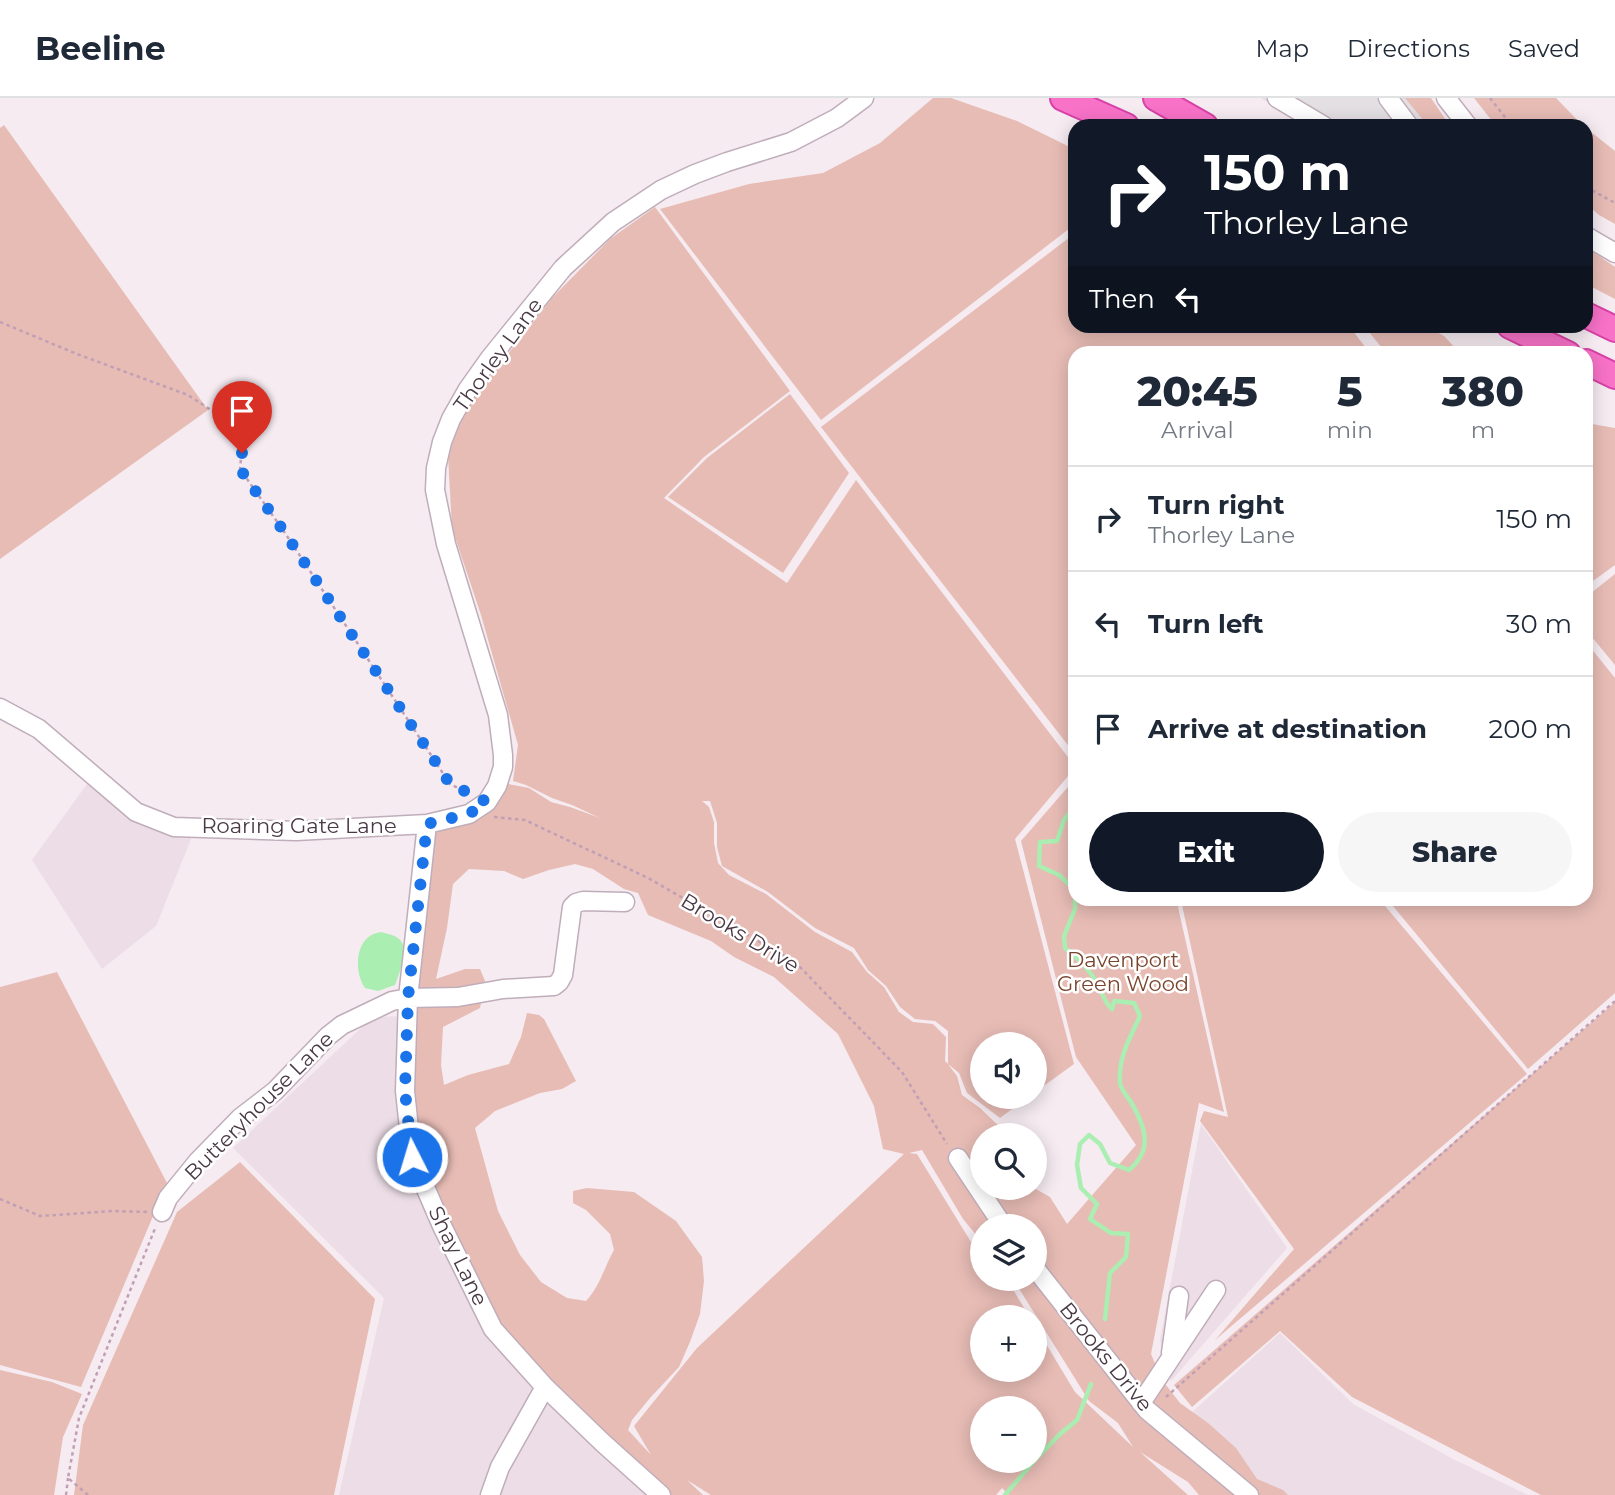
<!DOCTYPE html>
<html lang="en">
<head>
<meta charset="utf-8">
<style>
  :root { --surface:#fff; --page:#f6f6f7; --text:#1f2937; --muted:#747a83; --line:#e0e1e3; --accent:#111827 }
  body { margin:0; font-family:Montserrat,sans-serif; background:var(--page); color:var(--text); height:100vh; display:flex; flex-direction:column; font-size:26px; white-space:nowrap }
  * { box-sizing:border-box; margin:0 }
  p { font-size:23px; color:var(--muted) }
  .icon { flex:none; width:38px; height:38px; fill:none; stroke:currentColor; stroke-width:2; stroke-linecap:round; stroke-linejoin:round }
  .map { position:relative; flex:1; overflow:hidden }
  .sheet { position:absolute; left:1068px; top:248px; width:525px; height:560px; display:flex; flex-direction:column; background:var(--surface); border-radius:21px; box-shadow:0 4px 18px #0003 }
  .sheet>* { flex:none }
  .top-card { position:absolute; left:1068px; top:21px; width:525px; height:214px; border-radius:21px; box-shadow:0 4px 18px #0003; background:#111827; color:#fff; overflow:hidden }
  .buttons { position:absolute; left:970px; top:934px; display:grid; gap:14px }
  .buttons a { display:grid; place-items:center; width:77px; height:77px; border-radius:50%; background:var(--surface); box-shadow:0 4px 18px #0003; font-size:35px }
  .pin { position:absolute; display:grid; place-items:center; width:60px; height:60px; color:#fff; margin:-72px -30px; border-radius:50% 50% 50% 0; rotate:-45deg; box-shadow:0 0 7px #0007 }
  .pin .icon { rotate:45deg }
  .me { position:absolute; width:77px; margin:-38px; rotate:355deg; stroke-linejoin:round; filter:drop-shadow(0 0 5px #0008) }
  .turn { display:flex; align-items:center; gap:24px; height:147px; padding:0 21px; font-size:32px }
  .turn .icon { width:91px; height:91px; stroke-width:2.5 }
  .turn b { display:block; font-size:49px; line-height:60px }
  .then { display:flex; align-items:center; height:66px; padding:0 21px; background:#0003; gap:14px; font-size:26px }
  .eta { display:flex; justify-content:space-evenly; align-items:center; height:119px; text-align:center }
  .eta b { font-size:42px; font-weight:800; line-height:49px }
  .cta { display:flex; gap:14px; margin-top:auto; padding:14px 21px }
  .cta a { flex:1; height:80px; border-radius:42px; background:var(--accent); color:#fff; font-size:28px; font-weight:800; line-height:80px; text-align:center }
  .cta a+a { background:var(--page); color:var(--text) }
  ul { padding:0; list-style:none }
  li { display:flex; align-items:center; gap:21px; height:105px; padding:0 21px; border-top:2px solid var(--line) }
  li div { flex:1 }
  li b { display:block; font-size:26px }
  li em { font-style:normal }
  header { display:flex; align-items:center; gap:42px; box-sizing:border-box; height:98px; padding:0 35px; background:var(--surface); border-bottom:2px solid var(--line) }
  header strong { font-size:33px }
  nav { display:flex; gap:38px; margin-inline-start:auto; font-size:24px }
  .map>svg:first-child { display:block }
  .residential { fill:#ecdde6 }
  .green { fill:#e7bcb5; fill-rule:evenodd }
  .parking { fill:#e3dfe2 }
  .water { fill:#aaeeb1 }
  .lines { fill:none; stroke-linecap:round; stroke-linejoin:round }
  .stream { stroke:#aaeeb1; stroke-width:4.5 }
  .minor-casing { stroke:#c0adba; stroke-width:21 }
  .highway-casing { stroke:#d841a7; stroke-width:28 }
  .path { stroke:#c19fb5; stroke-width:2.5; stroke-dasharray:3.5 3.5; stroke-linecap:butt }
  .minor { stroke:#fff; stroke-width:18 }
  .highway { stroke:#f872c8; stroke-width:24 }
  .route { stroke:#1a73e8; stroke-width:12; stroke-dasharray:0 21.6 }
  .labels { text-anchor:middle; stroke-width:5; stroke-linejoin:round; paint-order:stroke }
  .street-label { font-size:21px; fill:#493944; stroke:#fff }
  .park-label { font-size:21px; fill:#79452d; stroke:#fff }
</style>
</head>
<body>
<header>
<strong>Beeline</strong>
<nav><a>Map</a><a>Directions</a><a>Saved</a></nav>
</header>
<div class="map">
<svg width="1615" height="1397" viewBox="0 0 1615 1397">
  <rect width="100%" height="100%" fill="#f5ebf1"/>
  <path class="residential" d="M90 682 136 724 193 736 156 828 102 871 32 762Z
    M408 918 405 993 661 1397H339L384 1200 233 1050 373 919Z
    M1201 1026 1287 1150 1171 1283 1160 1242Z
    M1280 1235 1353 1306 1455 1362 1528 1397H1249L1171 1333Z"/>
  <path class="green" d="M933 0H951L1017 23 1074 51V127L821 322 660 111 749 86 823 75 880 45Z
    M1387 0H1431L1450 28H1410Z
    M1474 0H1556L1583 28H1496Z
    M4 27 208 312 0 461V30Z
    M1586 30 1615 53V126L1599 117 1586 106Z
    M655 109 790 293 704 359 664 400 787 485 856 382 1074 667V671L1015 741 1074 966 1034 995V947H982V999H1028L1000 1020 967 995 959 975 948 966 957 978 962 997 980 1010 1003 1032V1038H982V1090H1034L1050 1099 1067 1126 1136 1047 1076 959 1021 743 1074 682V802H1186L1178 809 1224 1014 1199 1005 1151 1256 1162 1282 1180 1305 1208 1325 1236 1350 1257 1381 1283 1392 1288 1397H1199L1188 1384 1140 1354 1188 1397H1009L1002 1390 996 1397H711L687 1382 703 1397H661L493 1231 412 1059 405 993 427 726 447 722 503 685 529 690 551 704 570 709 600 720 572 707 552 700 526 687 513 683 518 647 481 517 452 430 448 357 466 309 552 200 610 141ZM702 703H710L717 725V749L722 768 768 794 815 830 854 850 868 872 886 888 900 909 915 921 935 923 948 933V966L945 963 946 939 933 926 913 924 899 914 884 889 867 874 852 854 815 834 766 796 729 777 718 765 714 745V724L709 709ZM575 766 593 771 624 791 638 795 648 817 711 843 734 859 774 879 838 936 874 1008 883 1051 904 1056 697 1250 634 1328 651 1357 628 1332 632 1322 650 1300 679 1269 690 1244 700 1216 704 1183 702 1159 676 1123 634 1094 587 1090 573 1093V1105L586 1112 610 1136 614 1152C604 1170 600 1188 586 1203L567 1200 541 1184 520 1157 498 1113 475 1030 495 1013 540 995 562 991 576 983 544 921 539 917 527 915 521 939 509 966 468 977 444 987 441 967 443 929 480 910 485 883 480 871H465L436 881 447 830 453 786 469 771 504 773 523 781 549 772ZM922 1052 963 1121 982 1144V1129H1034V1181H1013L1089 1303 1118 1325 1133 1349 1075 1294 1034 1226V1272H982V1220H1030L1011 1188 1005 1181H982V1156L971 1144 917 1056 909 1055ZM982 1311H1034V1363H982Z
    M1074 136V228H1349L1370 255 1074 256V655L821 329Z
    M1586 149 1615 169V201L1586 186Z
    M1366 228H1426L1444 238 1460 255H1386L1365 229Z
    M790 296 849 375 783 475 668 399 707 360Z
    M1586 325 1615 330V467L1586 488Z
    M1615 476V567L1586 532V499Z
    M1586 544 1615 580V895L1528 971 1388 802H1586Z
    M1189 802H1380L1527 976 1215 1242 1294 1151 1200 1023 1204 1013 1228 1019 1182 807Z
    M57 874 167 1085 81 1289 0 1267V889Z
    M1615 904V1397H1541L1352 1299 1280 1233 1192 1309 1174 1287Z
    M240 1064 375 1201 334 1397H74L83 1327 177 1114Z
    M0 1272 52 1284 82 1296 63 1339 54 1397H0Z"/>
  <path class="parking" d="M1261 0H1405L1428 28H1304Z"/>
  <path class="water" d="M381 834C388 836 396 837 401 843 408 852 399 877 395 887L378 893 365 890C353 872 355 837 381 834Z"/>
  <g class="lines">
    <path class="stream" d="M1074 710 1064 722 1057 743 1040 744 1039 768 1059 777 1074 791
      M1075 802V811L1064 838 1065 850C1078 860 1089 871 1097 885 1103 895 1103 903 1112 911L1114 903 1134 905 1140 918C1130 940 1118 959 1120 985 1121 992 1127 998 1131 1004 1145 1028 1154 1051 1129 1072L1110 1065 1100 1046 1089 1037 1080 1046 1077 1067 1081 1090 1097 1106 1090 1121 1111 1135 1128 1136 1126 1159 1110 1175 1105 1221
      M1034 1363 1060 1336 1077 1322 1091 1286
      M1005 1397 1034 1363"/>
    <defs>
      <path id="minor" d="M1277 0 1324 28
        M1388 0 1409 28
        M1446 0 1468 28
        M1586 138 1615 155
        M0 610 39 631 136 714 174 729 296 733 427 726 469 716 487 704 497 688 503 669V657L498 617 446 446 435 392 436 370 442 344 451 321 468 291 490 260 563 170 613 124 661 92 695 76 727 64 791 44 837 20 864 0
        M427 726 408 900 405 993 412 1059 442 1128 493 1231 545 1289 603 1345 661 1397
        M958 1060 1004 1129
        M162 1114 168 1100 198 1063 240 1020 275 993 328 938 342 927 392 903 408 900 458 899 503 891 554 888 559 884 563 877 572 809 576 805 583 803 625 804
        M1034 1169 1147 1312 1249 1397
        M1171 1255 1179 1198
        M1141 1305 1216 1192
        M490 1397 500 1369 545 1289"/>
      <path id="highway" d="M1063 0 1126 28
        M1156 0 1205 28
        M1586 217 1615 231
        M1510 228 1568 256
        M1586 264 1615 278"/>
    </defs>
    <use href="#minor" class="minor-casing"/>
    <use href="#highway" class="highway-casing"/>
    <path class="path" d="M1490 0 1512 28
      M1586 89 1615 105
      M0 224 77 256 188 297 217 316 243 339 240 371 285 435 450 686 469 695
      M494 719 525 722 648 780 795 864 902 974 947 1046
      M0 1101 40 1118 112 1113 148 1114
      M1166 1299 1615 903
      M66 1397 68 1380
      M88 1397 68 1380 79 1320 156 1128"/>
    <use href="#minor" class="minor"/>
    <use href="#highway" class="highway"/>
  </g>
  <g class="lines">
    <path class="route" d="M242 355 240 371 285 435 450 686 487 704 469 716 427 726 408 900 405 993 412 1059"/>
  </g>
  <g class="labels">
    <g class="street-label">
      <text transform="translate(498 257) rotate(-54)" y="7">Thorley Lane</text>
      <text x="299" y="735">Roaring Gate Lane</text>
      <text transform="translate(740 835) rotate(31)" y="7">Brooks Drive</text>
      <text transform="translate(259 1008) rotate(-45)" y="7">Butteryhouse Lane</text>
      <text transform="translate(458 1158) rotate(64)" y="7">Shay Lane</text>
      <text transform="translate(1106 1259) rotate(51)" y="7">Brooks Drive</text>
    </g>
    <g class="park-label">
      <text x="1123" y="869">Davenport<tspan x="1123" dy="24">Green Wood</tspan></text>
    </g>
  </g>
</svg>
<div class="buttons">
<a><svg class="icon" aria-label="sound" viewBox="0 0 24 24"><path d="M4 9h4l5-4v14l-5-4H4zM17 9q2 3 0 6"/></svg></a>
<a><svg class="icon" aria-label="search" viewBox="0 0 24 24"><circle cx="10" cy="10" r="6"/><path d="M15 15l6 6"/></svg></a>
<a><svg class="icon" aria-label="layers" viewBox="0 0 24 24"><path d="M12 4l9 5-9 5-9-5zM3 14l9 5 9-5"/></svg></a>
<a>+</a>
<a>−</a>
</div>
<div class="pin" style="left:242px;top:355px;background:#d93025"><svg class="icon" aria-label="arrive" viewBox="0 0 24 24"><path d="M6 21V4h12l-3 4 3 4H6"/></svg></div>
<svg class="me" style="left:412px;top:1059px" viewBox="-20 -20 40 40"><circle r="17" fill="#1a73e8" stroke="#fff" stroke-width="3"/><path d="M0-11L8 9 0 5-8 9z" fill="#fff"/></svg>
<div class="top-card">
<div class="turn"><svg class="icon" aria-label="right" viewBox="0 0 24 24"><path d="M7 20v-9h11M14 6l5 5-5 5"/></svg><div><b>150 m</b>Thorley Lane</div></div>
<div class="then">Then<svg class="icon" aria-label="left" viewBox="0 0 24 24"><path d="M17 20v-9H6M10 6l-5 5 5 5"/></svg></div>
</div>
<section class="sheet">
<div class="eta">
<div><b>20:45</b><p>Arrival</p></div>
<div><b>5</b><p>min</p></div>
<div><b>380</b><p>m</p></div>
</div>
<ul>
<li><svg class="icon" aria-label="right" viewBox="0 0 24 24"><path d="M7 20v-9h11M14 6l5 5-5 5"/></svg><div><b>Turn right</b><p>Thorley Lane</p></div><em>150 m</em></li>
<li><svg class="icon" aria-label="left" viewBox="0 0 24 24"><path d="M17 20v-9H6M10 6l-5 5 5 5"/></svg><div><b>Turn left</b></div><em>30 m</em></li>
<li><svg class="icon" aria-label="arrive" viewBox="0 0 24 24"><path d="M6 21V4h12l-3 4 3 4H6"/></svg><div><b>Arrive at destination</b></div><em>200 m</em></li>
</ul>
<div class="cta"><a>Exit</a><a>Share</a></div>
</section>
</div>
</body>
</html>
